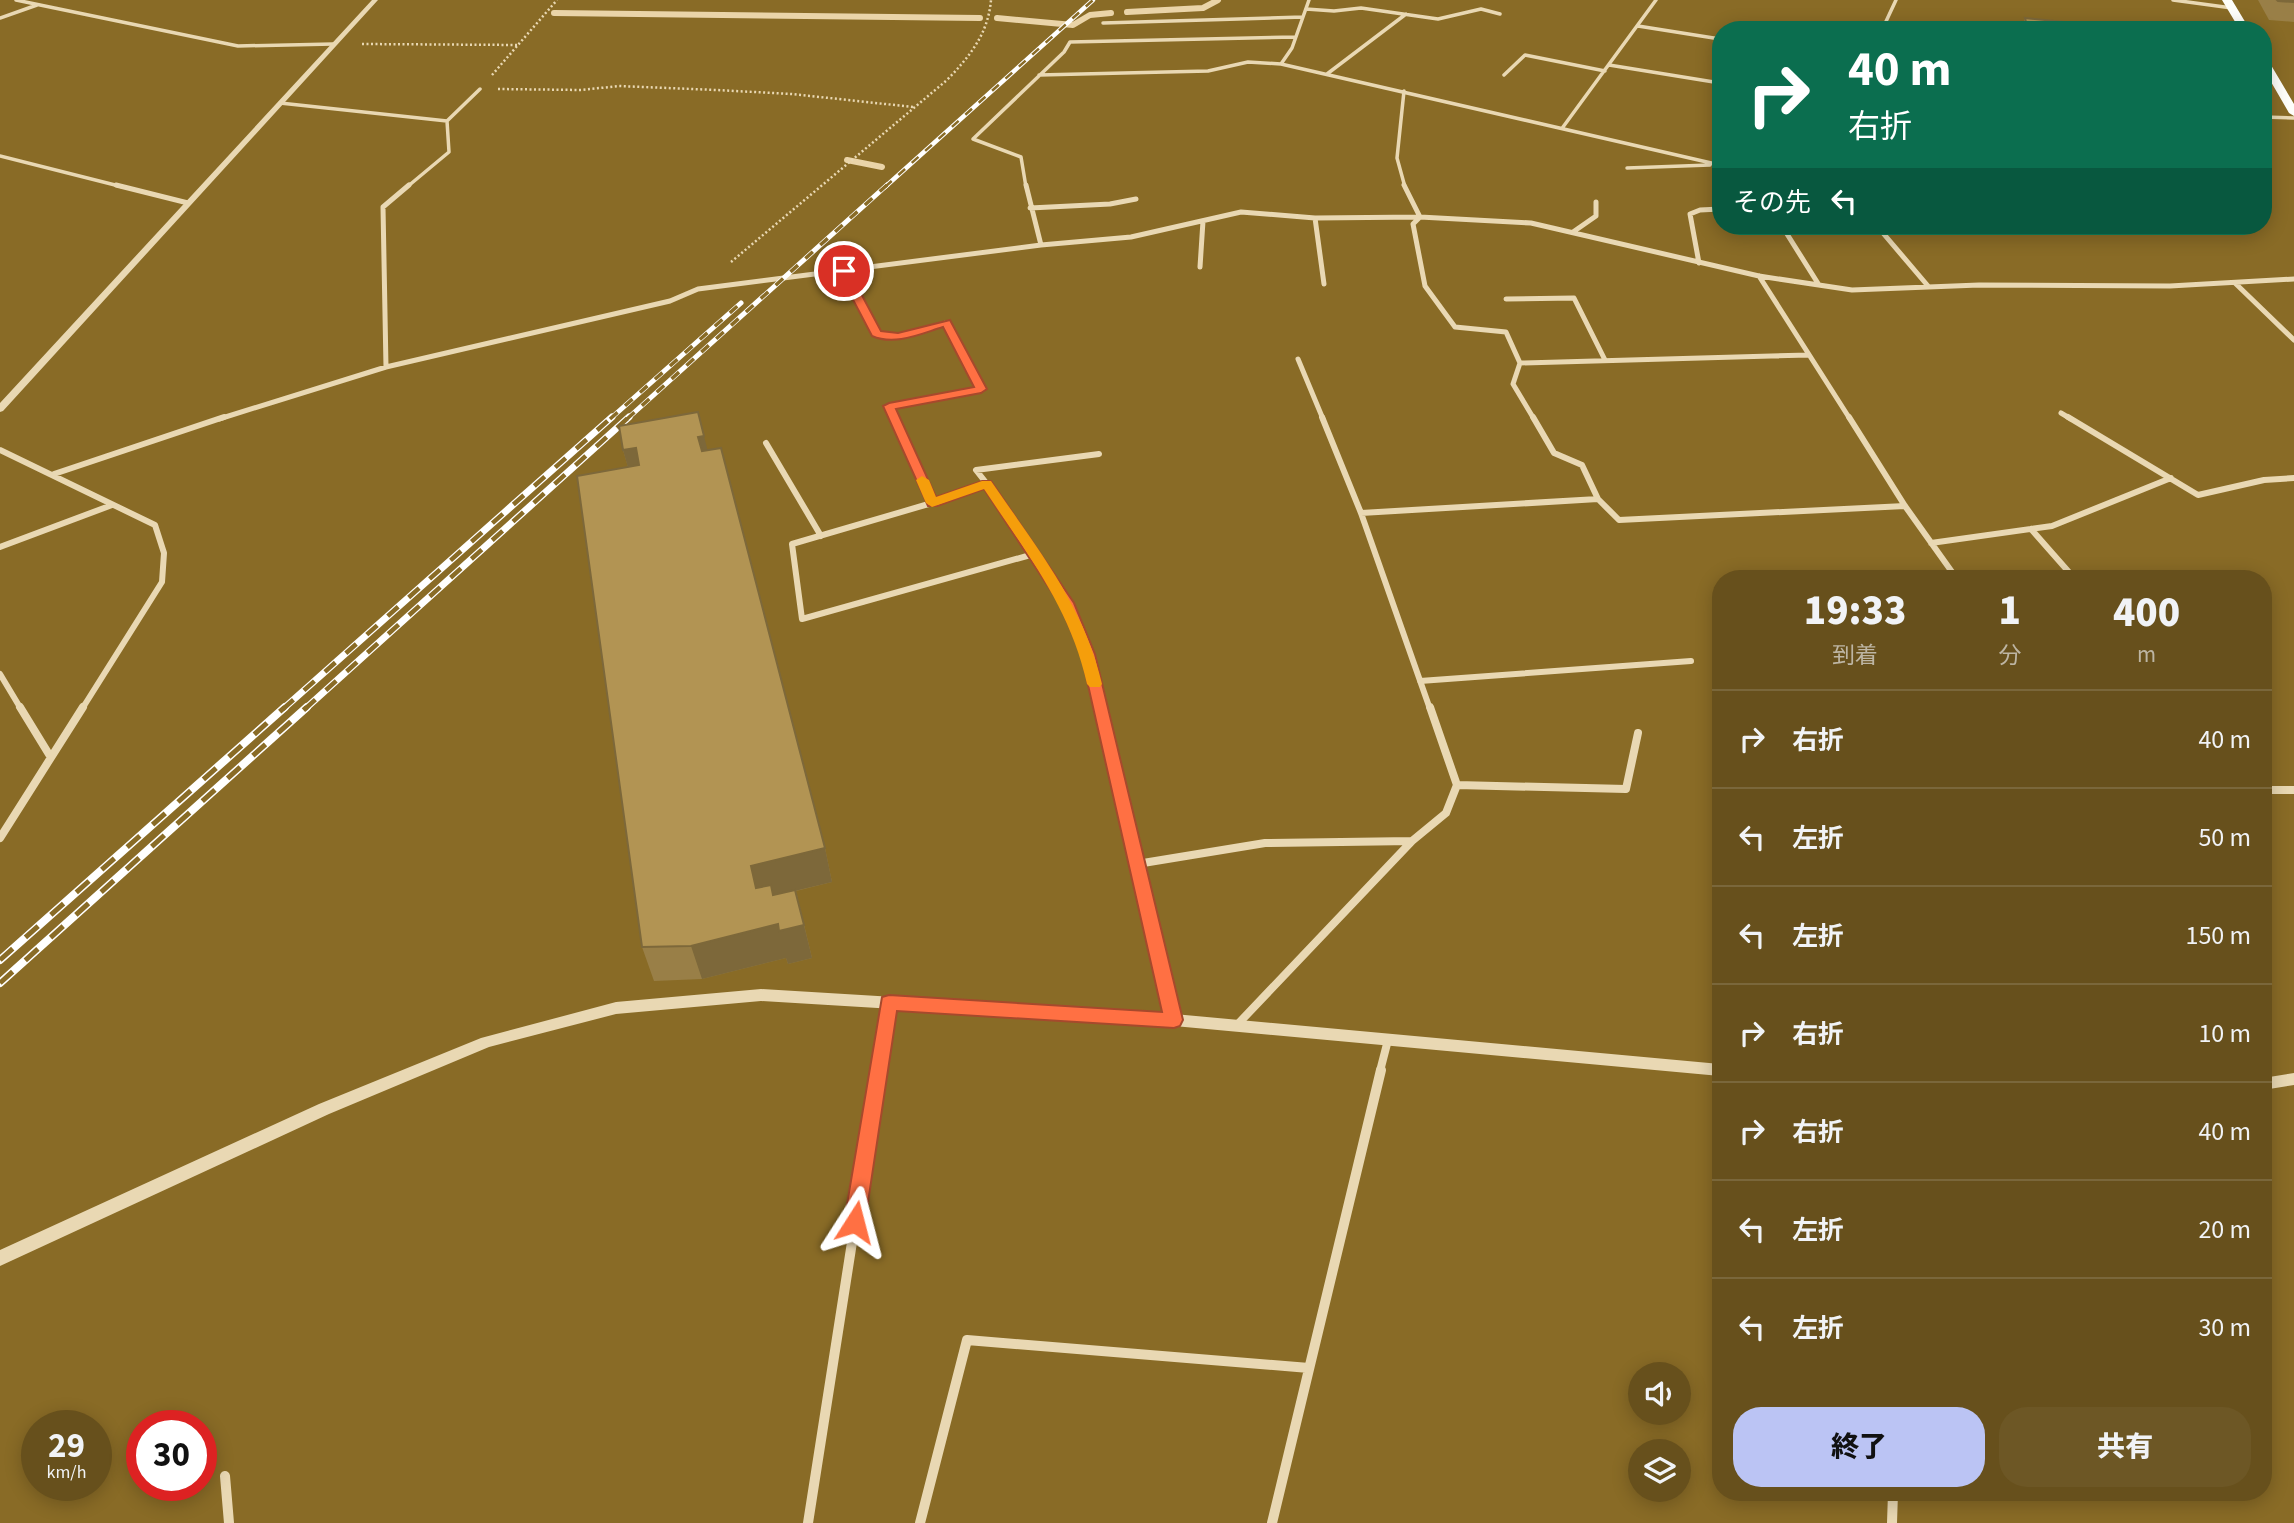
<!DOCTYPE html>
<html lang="ja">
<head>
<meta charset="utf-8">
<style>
  :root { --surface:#67501c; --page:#6d5725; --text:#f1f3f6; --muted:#bdb5a3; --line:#7a673b; --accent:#bbc4f4 }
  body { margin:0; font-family:"Source Sans 3","Noto Sans JP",sans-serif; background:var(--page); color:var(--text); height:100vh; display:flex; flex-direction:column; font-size:26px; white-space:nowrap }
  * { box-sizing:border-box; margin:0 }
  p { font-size:23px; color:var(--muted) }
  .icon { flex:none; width:38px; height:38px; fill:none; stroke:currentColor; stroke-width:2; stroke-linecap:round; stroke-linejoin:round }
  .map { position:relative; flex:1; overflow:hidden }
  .sheet { position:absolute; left:1712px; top:570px; width:560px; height:931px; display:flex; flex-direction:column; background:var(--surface); border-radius:28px; box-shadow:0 4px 18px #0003 }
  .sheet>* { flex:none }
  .banner { position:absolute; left:1712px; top:21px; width:560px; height:214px; border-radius:28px; box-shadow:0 4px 18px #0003; background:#0b6e4f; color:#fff; overflow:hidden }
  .tools { position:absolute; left:1628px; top:1362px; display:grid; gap:14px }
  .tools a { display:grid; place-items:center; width:63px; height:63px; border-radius:50%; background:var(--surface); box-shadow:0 4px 18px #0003; font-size:35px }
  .speed { position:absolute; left:21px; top:1410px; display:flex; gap:14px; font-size:35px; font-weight:700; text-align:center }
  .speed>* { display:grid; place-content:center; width:91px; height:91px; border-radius:50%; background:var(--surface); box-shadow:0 4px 18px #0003; line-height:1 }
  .speed small { font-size:18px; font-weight:400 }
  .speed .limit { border:10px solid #d22; background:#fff; color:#111 }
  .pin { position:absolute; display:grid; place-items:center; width:60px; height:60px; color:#fff; margin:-30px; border:4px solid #fff; border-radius:50%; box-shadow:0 2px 7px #0007 }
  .me { position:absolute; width:77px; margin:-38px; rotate:9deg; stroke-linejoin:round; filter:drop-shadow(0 0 5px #0008) }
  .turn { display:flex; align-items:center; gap:24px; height:147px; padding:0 21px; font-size:32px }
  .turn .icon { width:91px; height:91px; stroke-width:2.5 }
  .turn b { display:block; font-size:49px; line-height:60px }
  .then { display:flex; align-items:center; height:66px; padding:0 21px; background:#0003; gap:14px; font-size:26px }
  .eta { display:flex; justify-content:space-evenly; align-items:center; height:119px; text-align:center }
  .eta b { font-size:42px; font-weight:800; line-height:49px }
  .cta { display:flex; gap:14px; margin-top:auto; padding:14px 21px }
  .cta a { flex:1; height:80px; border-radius:28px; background:var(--accent); color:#111; font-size:28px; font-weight:800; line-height:80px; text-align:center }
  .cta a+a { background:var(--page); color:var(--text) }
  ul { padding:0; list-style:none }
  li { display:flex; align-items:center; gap:21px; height:98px; padding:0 21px; border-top:2px solid var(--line) }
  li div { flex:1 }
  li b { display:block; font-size:26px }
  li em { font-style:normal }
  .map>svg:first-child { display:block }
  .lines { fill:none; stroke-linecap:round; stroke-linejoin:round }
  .stream { stroke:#ead4a8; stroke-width:6 }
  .path { stroke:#e9d8b3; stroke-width:2.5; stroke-dasharray:2 2.5; stroke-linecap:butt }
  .minor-far4 { stroke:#e9d8b3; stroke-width:3.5 }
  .minor-far3 { stroke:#e9d8b3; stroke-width:5 }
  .minor-far2 { stroke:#e9d8b3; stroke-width:6 }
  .minor-far1 { stroke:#e9d8b3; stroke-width:8 }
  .minor { stroke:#e9d8b3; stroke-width:10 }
  .tertiary { fill:#e9d8b3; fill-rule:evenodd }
  .trunk { fill:#fefefa; fill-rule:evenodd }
  .rail-far3-casing { stroke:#fff; stroke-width:4.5 }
  .rail-far2-casing { stroke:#fff; stroke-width:5 }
  .rail-far1-casing { stroke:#fff; stroke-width:7 }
  .rail-casing { stroke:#fff; stroke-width:8 }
  .rail-far3 { stroke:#896b26; stroke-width:2.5; stroke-dasharray:9; stroke-linecap:butt }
  .rail-far2 { stroke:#896b26; stroke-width:3.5; stroke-dasharray:10; stroke-linecap:butt }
  .rail-far1 { stroke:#896b26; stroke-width:4.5; stroke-dasharray:14; stroke-linecap:butt }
  .rail { stroke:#896b26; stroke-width:5; stroke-dasharray:17; stroke-linecap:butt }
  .wall { fill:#997f47 }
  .shaded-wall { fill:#7d683a }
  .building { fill:#b29453; stroke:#7d683a; stroke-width:2 }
  .route { fill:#ff7043; stroke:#a6492c; stroke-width:2 }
  .slow { fill:#f59e0b }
</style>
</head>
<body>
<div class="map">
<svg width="2294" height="1523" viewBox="0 0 2294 1523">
  <rect width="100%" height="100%" fill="#896b26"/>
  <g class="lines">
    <path class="stream" d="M1127 12 1203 8 1218 0
      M554 13 980 18
      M997 18 1073 25 1090 15 1111 13
      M847 160 882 167"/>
    <path class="path" d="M362 44 519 45
      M492 75 557 0
      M498 89 581 90 619 86 716 90 792 94 913 107
      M731 262 947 80C970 56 988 34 991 0"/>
    <path class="minor-far4" d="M16 0 238 46 333 44
      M2173 0 2232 8
      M1306 9 1334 11 1361 8 1438 19 1481 9 1500 14
      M0 18 37 5
      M1103 23 1303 17
      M1638 26 1720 39
      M1882 30 1896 0
      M1281 64 1292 48 1309 0
      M1609 65 1720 83
      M1327 74 1406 14
      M1039 75 1208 71 1248 62 1281 64 1720 165
      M1504 75 1525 55 1605 71
      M1404 91 1397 158 1405 187
      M280 103 447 121
      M2263 117 2294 118
      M1563 127 1656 0
      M0 156 123 187
      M1627 168 1710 165
      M407 187 449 152 447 121 480 89
      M1026 187 1021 157 973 139 1064 52 1070 42 1295 37"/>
    <path class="minor-far3" d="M116 185 188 203
      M1026 185 1041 245
      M1404 185 1420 217
      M1030 208 1110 204 1136 199
      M1315 218 1324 284
      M1419 218 1413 224 1425 286 1455 327 1506 332 1520 363 1513 384 1534 419
      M1782 226 1819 285
      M1877 226 1928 286
      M1573 232 1596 216V202
      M1699 263 1690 214 1700 210 1720 209
      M1200 267 1203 221
      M844 271 876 333 902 336 946 323 981 389 889 406 895 419
      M1759 276 1850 419
      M2235 283 2294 340
      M1506 299 1574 298 1605 360
      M1298 359 1323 419
      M1520 363 1809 355
      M386 367 383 207 409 185
      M2061 413 2071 419
      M219 419 386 367 670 301 698 289 1041 245 1131 237 1241 212 1315 218 1420 217 1531 223 1759 276 1852 290 1979 285 2170 286 2294 279"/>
    <path class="minor-far2" d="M894 417 932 503 987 484 1067 603 1088 654 1101 709
      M1322 417 1361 513 1430 709
      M1533 417 1554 453 1582 465 1598 499
      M1849 417 1905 506 1957 579
      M2068 417 2198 495 2264 480 2294 478
      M766 443 821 536
      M0 450 155 525 164 553 162 582 82 709
      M54 474 224 417
      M987 484 976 470 1099 454
      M932 503 792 544 802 619 1034 554
      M1361 513 1598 499 1619 520 1905 506
      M2031 529 2075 579
      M1931 543 2052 526 2171 478
      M0 547 112 505
      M0 674 21 709
      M1420 681 1691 661"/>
    <path class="minor-far1" d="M20 707 50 756
      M1101 707 1174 1020
      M1457 785 1626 789 1638 733
      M2263 790H2294
      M0 838 83 707
      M1137 864 1265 843 1412 841 1446 813 1457 785 1430 707
      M1236 1026 1412 841
      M878 1071 889 1003
      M1380 1071 1388 1040"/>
    <path class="minor" d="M225 1476 229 1523
      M808 1523 879 1070
      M920 1523 967 1340 1309 1368
      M1272 1523 1381 1070
      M1892 1523 1893 1493"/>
    <path class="tertiary" d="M372 0H378L3 411 0 412V403Z
      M761 989 1174 1014 1720 1064V1076L1174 1026 761 1001 616 1014 489 1047 329 1114 0 1266V1250L319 1104 481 1038 616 1002Z
      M2294 1073V1085L2263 1090V1078Z"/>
    <path class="trunk" d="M2222 0H2232L2250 30H2240Z
      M2263 57 2268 60 2294 104V116L2289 113 2263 68Z"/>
    <defs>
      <path id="rail-far3" d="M885 187 1093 0"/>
      <path id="rail-far2" d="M610 419 741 303
        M627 419 887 185"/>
      <path id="rail-far1" d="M283 709 612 417
        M305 709 629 417"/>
      <path id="rail" d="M0 960 285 707
        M0 983 307 707"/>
    </defs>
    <use href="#rail-far3" class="rail-far3-casing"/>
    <use href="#rail-far2" class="rail-far2-casing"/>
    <use href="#rail-far1" class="rail-far1-casing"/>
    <use href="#rail" class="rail-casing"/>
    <use href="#rail-far3" class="rail-far3"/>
    <use href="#rail-far2" class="rail-far2"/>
    <use href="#rail-far1" class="rail-far1"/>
    <use href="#rail" class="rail"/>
  </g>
  <path class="wall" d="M2258 0H2294V22L2269 20Z
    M2025 18 2146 30H2021Z
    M623 450H708L825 848 832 882 796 891 812 958 788 964 786 958 702 979 654 981 642 947 628 467Z"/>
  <path class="shaded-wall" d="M704 436 712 468 705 469 698 437Z
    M636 448 644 480 632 482 623 450Z
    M825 848 832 882 774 896 756 888 751 866Z
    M778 924 804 925 812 958 788 964 786 958 702 979 691 946Z"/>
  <path class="building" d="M2277 0H2294V2L2278 1Z
    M2025 18 2146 30H2028Z
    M698 412 704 436 698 437 702 451 721 448 825 848 751 866 756 888 771 885 773 895 795 890 804 925 779 931 778 924 691 946 642 947 577 476 639 465 636 448 623 450 619 426Z"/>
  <path class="route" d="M840 269 849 271 881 331 898 333 950 320 987 389 981 393 896 409 936 497 982 481H991L1074 603 1095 654 1183 1020 1180 1026 1174 1028 897 1011 865 1222 862 1228 855 1231 847 1228 844 1222 882 997 889 995 1162 1012 1081 654 1059 603 984 489 937 506H928L883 406 889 403 974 387 943 327C920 334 895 346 872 336L838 271Z"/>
  <path class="slow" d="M922 476 929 480 936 497 982 481H991C1036 547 1084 605 1102 684L1100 687H1090L1087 684C1070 607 1027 554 984 489L932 507 926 503 916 480Z"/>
</svg>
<div class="tools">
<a><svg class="icon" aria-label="sound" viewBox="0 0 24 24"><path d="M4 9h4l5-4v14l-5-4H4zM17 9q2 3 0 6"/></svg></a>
<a><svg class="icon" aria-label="layers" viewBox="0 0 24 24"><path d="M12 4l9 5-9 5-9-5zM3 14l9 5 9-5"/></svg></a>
</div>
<div class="speed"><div>29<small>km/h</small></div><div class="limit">30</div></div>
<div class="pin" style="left:844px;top:271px;background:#d93025"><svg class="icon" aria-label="arrive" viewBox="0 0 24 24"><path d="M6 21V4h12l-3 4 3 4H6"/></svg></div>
<svg class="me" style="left:855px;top:1222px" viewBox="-20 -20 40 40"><path d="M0-17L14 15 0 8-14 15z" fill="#ff7043" stroke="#fff" stroke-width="4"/></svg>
<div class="banner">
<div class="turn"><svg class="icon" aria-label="right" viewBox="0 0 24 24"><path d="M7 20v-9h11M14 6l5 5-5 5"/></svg><div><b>40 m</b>右折</div></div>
<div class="then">その先<svg class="icon" aria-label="left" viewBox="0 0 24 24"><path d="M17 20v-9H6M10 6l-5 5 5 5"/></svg></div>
</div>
<section class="sheet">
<div class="eta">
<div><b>19:33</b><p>到着</p></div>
<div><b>1</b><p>分</p></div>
<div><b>400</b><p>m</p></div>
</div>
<ul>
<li><svg class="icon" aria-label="right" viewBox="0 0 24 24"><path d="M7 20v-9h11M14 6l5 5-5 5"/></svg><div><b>右折</b></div><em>40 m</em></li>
<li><svg class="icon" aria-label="left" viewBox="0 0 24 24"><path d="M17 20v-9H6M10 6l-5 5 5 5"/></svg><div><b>左折</b></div><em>50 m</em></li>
<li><svg class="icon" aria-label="left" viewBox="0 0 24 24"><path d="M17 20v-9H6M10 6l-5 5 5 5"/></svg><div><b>左折</b></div><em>150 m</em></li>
<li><svg class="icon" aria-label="right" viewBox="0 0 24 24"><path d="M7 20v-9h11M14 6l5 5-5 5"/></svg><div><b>右折</b></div><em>10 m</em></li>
<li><svg class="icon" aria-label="right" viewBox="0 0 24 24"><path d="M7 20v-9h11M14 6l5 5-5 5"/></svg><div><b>右折</b></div><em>40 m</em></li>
<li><svg class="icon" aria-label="left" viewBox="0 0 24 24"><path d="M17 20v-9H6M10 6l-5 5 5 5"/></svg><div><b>左折</b></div><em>20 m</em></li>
<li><svg class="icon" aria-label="left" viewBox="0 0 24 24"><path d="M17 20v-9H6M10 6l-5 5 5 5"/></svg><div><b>左折</b></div><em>30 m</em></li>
</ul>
<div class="cta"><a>終了</a><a>共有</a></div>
</section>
</div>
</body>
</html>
